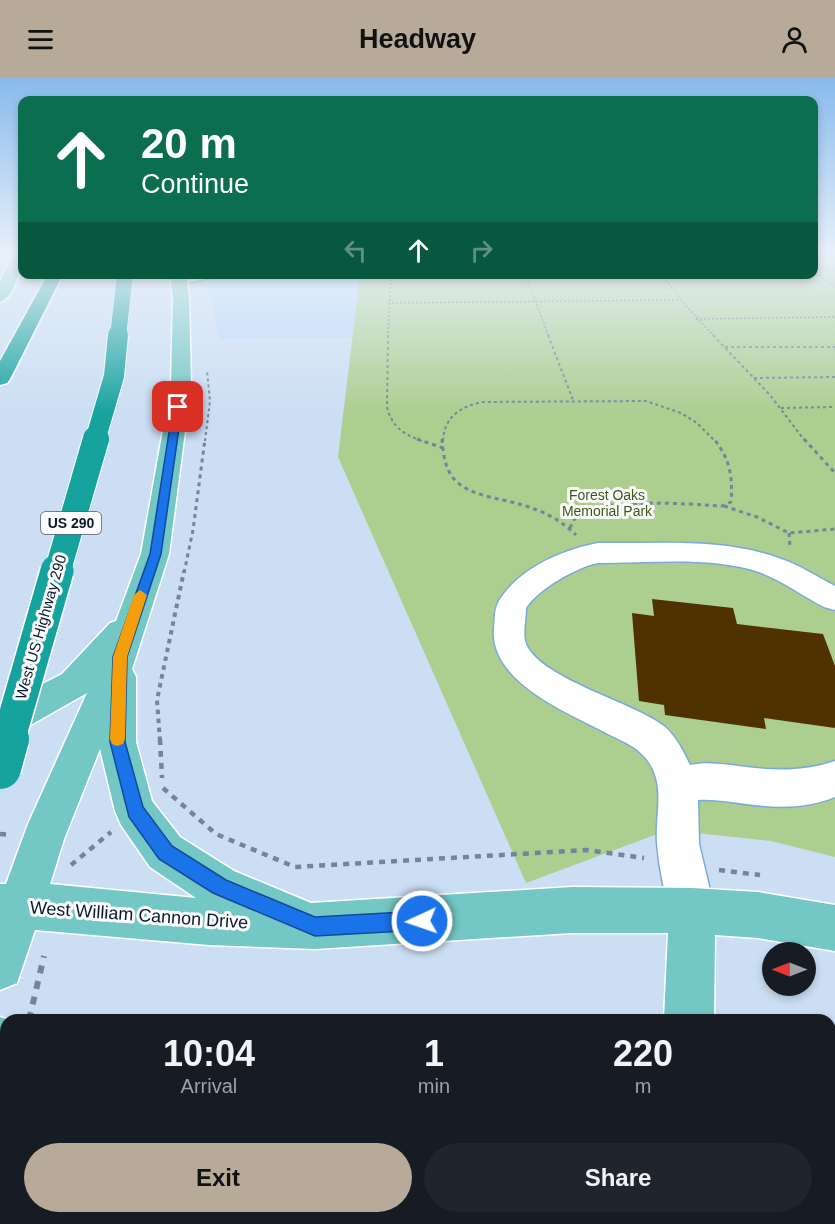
<!DOCTYPE html>
<html lang="en">
<head>
<meta charset="utf-8">
<style>
  :root { --surface:#171b24; --page:#20242c; --text:#f1f3f6; --muted:#9ea1a6; --accent:#b7aa99 }
  body { margin:0; font-family:Arial,sans-serif; background:var(--page); color:var(--text); height:100vh; display:flex; flex-direction:column; font-size:22px; white-space:nowrap }
  * { box-sizing:border-box; margin:0 }
  p { font-size:20px; color:var(--muted) }
  .icon { flex:none; width:33px; height:33px; fill:none; stroke:currentColor; stroke-width:2; stroke-linecap:round; stroke-linejoin:round }
  .map { position:relative; flex:1; overflow:hidden }
  .details { position:absolute; left:0px; top:936px; width:836px; height:210px; display:flex; flex-direction:column; background:var(--surface); border-radius:18px 18px 0 0; box-shadow:0 3px 9px #0003 }
  .details>* { flex:none }
  .guide { position:absolute; left:18px; top:18px; width:800px; height:183px; border-radius:12px; box-shadow:0 3px 9px #0003; background:#0b6e4f; color:#fff; overflow:hidden }
  .needle { width:39px; rotate:270deg }
  .tools { position:absolute; left:762px; top:864px; display:grid; gap:12px }
  .tools a { display:grid; place-items:center; width:54px; height:54px; border-radius:50%; background:var(--surface); box-shadow:0 3px 9px #0003; font-size:30px }
  .pin { position:absolute; display:grid; place-items:center; width:51px; height:51px; color:#fff; margin:-26px; border-radius:12px; box-shadow:0 3px 9px #0006 }
  .me { position:absolute; width:66px; margin:-33px; rotate:267deg; stroke-linejoin:round; filter:drop-shadow(0 0 4px #0008) }
  .turn { display:flex; align-items:center; gap:21px; height:126px; padding:0 24px; font-size:27px }
  .turn .icon { width:78px; height:78px; stroke-width:2.5 }
  .turn b { display:block; font-size:42px; line-height:51px }
  .lanes { display:flex; align-items:center; height:57px; padding:0 24px; background:#0003; justify-content:center; gap:30px; direction:ltr }
  .lanes .off { opacity:.35 }
  .eta { display:flex; justify-content:space-evenly; align-items:center; height:102px; text-align:center }
  .eta b { font-size:36px; font-weight:600; line-height:42px }
  .primary-button { display:flex; gap:12px; margin-top:auto; padding:12px 24px }
  .primary-button a { flex:1; height:69px; border-radius:36px; background:var(--accent); color:#111; font-size:24px; font-weight:600; line-height:69px; text-align:center }
  .primary-button a+a { background:var(--page); color:var(--text) }
  header { display:flex; justify-content:space-between; align-items:center; height:78px; padding:0 24px; background:var(--accent); color:#111; font-size:27px; font-weight:600 }
  .map>svg:first-child { display:block }
  .built { fill:#b8d7fb }
  .green { fill:#acce8f }
  .building { fill:#503101 }
  .lines { fill:none; stroke-linecap:round; stroke-linejoin:round }
  .minor-casing { stroke:#7aa9dd; stroke-width:3 }
  .major-casing { stroke:#fff; stroke-width:3 }
  .highway-casing { stroke:#fff; stroke-width:3 }
  .path-far5 { stroke:#728599; stroke-width:1.5; stroke-dasharray:2 2; stroke-linecap:butt }
  .path-far4 { stroke:#728599; stroke-width:2; stroke-dasharray:3 3; stroke-linecap:butt }
  .path-far3 { stroke:#728599; stroke-width:3; stroke-dasharray:4 4; stroke-linecap:butt }
  .path-far2 { stroke:#728599; stroke-width:4; stroke-dasharray:4.5 4.5; stroke-linecap:butt }
  .path-far1 { stroke:#728599; stroke-width:4.5; stroke-dasharray:6 6; stroke-linecap:butt }
  .path { stroke:#728599; stroke-width:6; stroke-dasharray:8 8; stroke-linecap:butt }
  .minor { fill:#fff; fill-rule:evenodd }
  .major { fill:#73c7c4; fill-rule:evenodd }
  .highway { fill:#16a29d; fill-rule:evenodd }
  .highway-bridge-far4-casing { stroke:#fff; stroke-width:17; stroke-linecap:butt }
  .highway-bridge-far3-casing { stroke:#fff; stroke-width:22; stroke-linecap:butt }
  .highway-bridge-far2-casing { stroke:#fff; stroke-width:28; stroke-linecap:butt }
  .highway-bridge-far1-casing { stroke:#fff; stroke-width:36; stroke-linecap:butt }
  .highway-bridge-casing { stroke:#fff; stroke-width:45; stroke-linecap:butt }
  .highway-bridge-far4 { stroke:#16a29d; stroke-width:16 }
  .highway-bridge-far3 { stroke:#16a29d; stroke-width:20 }
  .highway-bridge-far2 { stroke:#16a29d; stroke-width:26 }
  .highway-bridge-far1 { stroke:#16a29d; stroke-width:33 }
  .highway-bridge { stroke:#16a29d; stroke-width:42 }
  .route { fill:#1a73e8; stroke:#114b97; stroke-width:1.5 }
  .slow { fill:#f59e0b }
  .labels { text-anchor:middle; stroke-width:6; stroke-linejoin:round; paint-order:stroke }
  .far-park-label { font-size:14px; fill:#395816; stroke:#fcfcfc }
  .shield { fill:#fcfcfc; stroke:#515e6c; stroke-width:1.5 }
  .shield-label { font-size:14px; font-weight:bold; fill:#081b2e }
  .street-label { font-size:15px; fill:#081b2e; stroke:#fcfcfc }
  .near-street-label { font-size:18px; fill:#081b2e; stroke:#fcfcfc }
</style>
</head>
<body>
<header><svg class="icon" aria-label="menu" viewBox="0 0 24 24"><path d="M4 6h16M4 12h16M4 18h16"/></svg>Headway<svg class="icon" aria-label="person" viewBox="0 0 24 24"><circle cx="12" cy="8" r="4"/><path d="M4 21q1-7 8-7t8 7"/></svg></header>
<div class="map">
<svg width="835" height="1146" viewBox="0 0 835 1146">
  <rect width="100%" height="100%" fill="#cbdef3"/>
  <path class="built" d="M207 197H360L352 259 219 261Z
    M830 1035 835 1036V1146H487L498 1140H830Z"/>
  <path class="green" d="M813 176H835V779L771 763 668 752 526 805 338 379 360 197 813 196Z"/>
  <path class="building" d="M652 521 733 530 737 546 823 556 835 588V650L764 640 766 651 665 637 664 627 639 623 632 535 654 538Z"/>
  <g class="lines">
    <defs>
      <path id="minor" d="M183 196H216L214 199 179 207 171 202 174 199Z
        M598 465C659 466 723 459 781 481 800 487 817 499 835 508V532L824 529C803 518 781 502 759 494 711 478 649 485 598 485 577 489 538 511 526 530 526 540 523 554 525 563 535 600 637 625 665 649 677 660 683 673 690 687 709 683 727 687 746 689 777 693 806 693 835 683V719C806 731 776 730 746 726 730 724 714 721 698 722L699 766 715 833 708 849 692 856 676 849C666 824 659 792 657 765 655 738 665 710 650 686 641 671 625 664 610 657 570 635 489 605 494 550 495 540 494 532 499 523 519 490 562 472 598 465Z"/>
      <path id="major" d="M14 176H22C22 190 14 220 0 224V203Z
        M170 196H186L189 220 191 307 169 476 132 591 136 599V664L152 723 180 759 234 793 311 825 572 809 692 810 758 814 835 827V873L758 860 715 857 714 942H664L668 855H572L315 871 209 867 35 852 17 905 0 912V806H6L28 746 87 615 13 657 0 662V628L62 596 110 545 116 543 141 476 171 307 173 220ZM100 671 115 733 121 747 150 789 196 820 50 806 64 761Z
        M0 939 10 942H6V992L0 991Z
        M830 950 835 951V1003L830 1002Z
        M10 1140H75L72 1146H8Z"/>
      <path id="highway" d="M48 196H63L10 301 7 305 0 307V283Z"/>
    </defs>
    <use href="#minor" class="minor-casing"/>
    <use href="#major" class="major-casing"/>
    <use href="#highway" class="highway-casing"/>
    <path class="path-far5" d="M813 192 835 209
      M525 196 549 259
      M661 196 686 228 715 259
      M388 225 678 222
      M696 241 835 239
      M388 259 391 196"/>
    <path class="path-far4" d="M388 257 387 329C392 349 403 356 422 363
      M548 257 573 322
      M713 257 770 317 805 363
      M725 269H835
      M754 300 835 299
      M781 330 835 329
      M205 363 210 323 207 293
      M443 363C444 339 460 329 482 324L646 323 681 335 697 345 715 363"/>
    <path class="path-far3" d="M417 361 443 370
      M442 361C443 375 445 391 454 401 469 418 499 420 519 426 541 432 560 441 576 457
      M804 361 835 395
      M724 428 757 439 789 455 835 451
      M570 450C573 444 575 438 581 435 610 420 688 426 722 428L731 424C733 399 730 381 714 361
      M789 455 790 469
      M184 495 193 452 205 361"/>
    <path class="path-far2" d="M160 663 157 622 184 493"/>
    <path class="path-far1" d="M160 661 162 700
      M163 710 216 756 295 789 587 772 644 780
      M0 756 10 757
      M71 787 111 754
      M719 792 760 797"/>
    <path class="path" d="M29 942 44 878
      M0 1073 6 1045
      M464 1146 476 1140"/>
    <use href="#minor" class="minor"/>
    <use href="#major" class="major"/>
    <use href="#highway" class="highway"/>
    <defs>
      <path id="highway-bridge-far4" d="M118 259 125 196"/>
      <path id="highway-bridge-far3" d="M95 363 114 298 118 257"/>
      <path id="highway-bridge-far2" d="M57 495 96 361"/>
      <path id="highway-bridge-far1" d="M8 663 57 493"/>
      <path id="highway-bridge" d="M0 690 8 661"/>
    </defs>
    <use href="#highway-bridge-far4" class="highway-bridge-far4-casing"/>
    <use href="#highway-bridge-far3" class="highway-bridge-far3-casing"/>
    <use href="#highway-bridge-far2" class="highway-bridge-far2-casing"/>
    <use href="#highway-bridge-far1" class="highway-bridge-far1-casing"/>
    <use href="#highway-bridge" class="highway-bridge-casing"/>
    <use href="#highway-bridge-far4" class="highway-bridge-far4"/>
    <use href="#highway-bridge-far3" class="highway-bridge-far3"/>
    <use href="#highway-bridge-far2" class="highway-bridge-far2"/>
    <use href="#highway-bridge-far1" class="highway-bridge-far1"/>
    <use href="#highway-bridge" class="highway-bridge"/>
  </g>
  <linearGradient id="sky" x2="0" y2="1"><stop stop-color="#88baec"/><stop offset="0.52" stop-color="#e8f0fa"/><stop offset="1" stop-color="#e8f0fa" stop-opacity="0"/></linearGradient>
  <rect width="835" height="337" fill="url(#sky)"/>
  <path class="route" d="M178 326 182 329 161 476 127 579 125 664 143 729 172 768 226 802 315 839 422 833 428 836 431 843 428 849 422 852 315 858 213 815 159 781 129 739 110 664 113 579 150 476 173 329Z"/>
  <path class="slow" d="M140 512 147 517 127 579 125 661 123 666 117 668 112 666 110 661 113 579 134 517Z"/>
  <g class="labels">
    <g class="far-park-label">
      <text x="607" y="422">Forest Oaks<tspan x="607" dy="16">Memorial Park</tspan></text>
    </g>
    <rect class="shield" x="41" y="434" width="60" height="22" rx="4.5"/>
    <g class="shield-label">
      <text x="71" y="450">US 290</text>
    </g>
    <g class="street-label">
      <text transform="translate(41 549) rotate(-74)" y="5">West US Highway 290</text>
    </g>
    <g class="near-street-label">
      <text transform="translate(139 837) rotate(4)" y="6">West William Cannon Drive</text>
    </g>
  </g>
</svg>
<div class="tools">
<a><svg class="needle" viewBox="-14 -14 28 28"><path d="M0-13l5 13h-10z" fill="#e53935"/><path d="M0 13l5-13h-10z" fill="#9ea1a6"/></svg></a>
</div>
<div class="pin" style="left:178px;top:329px;background:#d93025"><svg class="icon" aria-label="arrive" viewBox="0 0 24 24"><path d="M6 21V4h12l-3 4 3 4H6"/></svg></div>
<svg class="me" style="left:422px;top:843px" viewBox="-20 -20 40 40"><circle r="17" fill="#1a73e8" stroke="#fff" stroke-width="3"/><path d="M0-11L8 9 0 5-8 9z" fill="#fff"/></svg>
<div class="guide">
<div class="turn"><svg class="icon" aria-label="ahead" viewBox="0 0 24 24"><path d="M12 20V5M6 11l6-6 6 6"/></svg><div><b>20 m</b>Continue</div></div>
<div class="lanes"><svg class="icon off" aria-label="left" viewBox="0 0 24 24"><path d="M17 20v-9H6M10 6l-5 5 5 5"/></svg><svg class="icon" aria-label="ahead" viewBox="0 0 24 24"><path d="M12 20V5M6 11l6-6 6 6"/></svg><svg class="icon off" aria-label="right" viewBox="0 0 24 24"><path d="M7 20v-9h11M14 6l5 5-5 5"/></svg></div>
</div>
<section class="details">
<div class="eta">
<div><b>10:04</b><p>Arrival</p></div>
<div><b>1</b><p>min</p></div>
<div><b>220</b><p>m</p></div>
</div>
<div class="primary-button"><a>Exit</a><a>Share</a></div>
</section>
</div>
</body>
</html>
